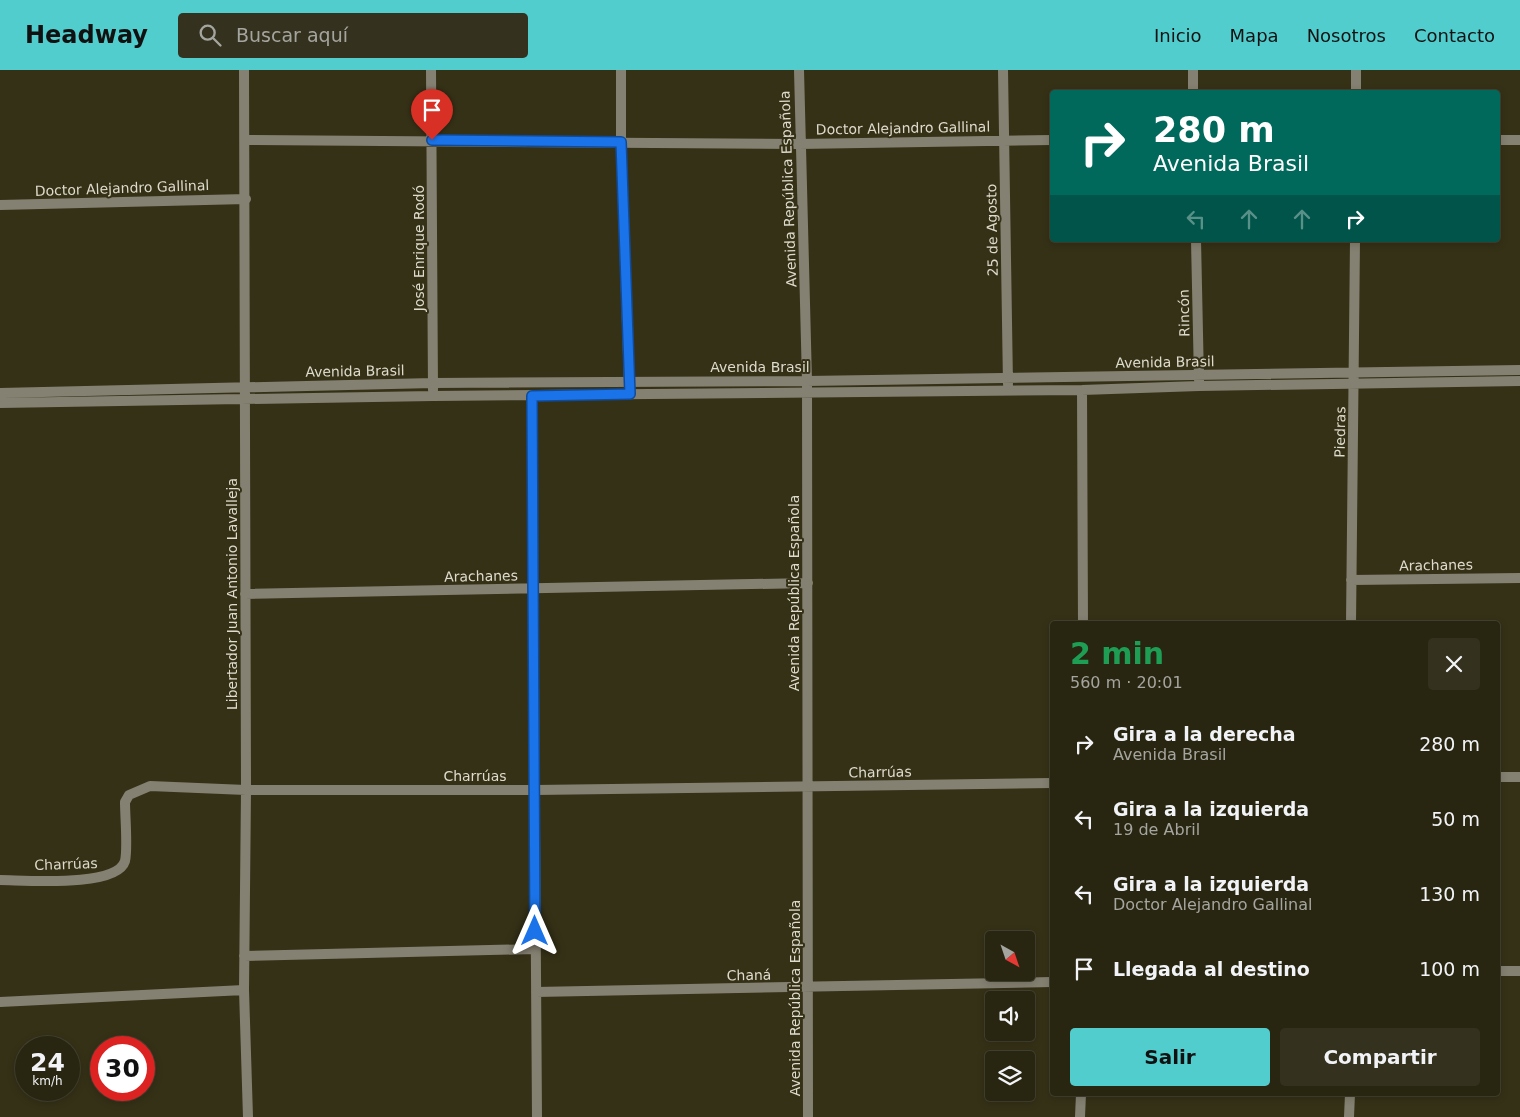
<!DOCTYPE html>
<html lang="es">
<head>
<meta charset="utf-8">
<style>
  :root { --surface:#282511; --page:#34311f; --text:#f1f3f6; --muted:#a5a59f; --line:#444231; --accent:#52cdce }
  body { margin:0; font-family:"DejaVu Sans",sans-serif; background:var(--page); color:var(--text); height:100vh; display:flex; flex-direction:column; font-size:19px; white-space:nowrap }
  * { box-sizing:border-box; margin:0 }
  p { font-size:16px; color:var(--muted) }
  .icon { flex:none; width:28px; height:28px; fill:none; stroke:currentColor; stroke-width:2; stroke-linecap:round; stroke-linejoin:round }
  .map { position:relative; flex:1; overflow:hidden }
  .sheet { position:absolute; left:1050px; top:551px; width:450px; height:475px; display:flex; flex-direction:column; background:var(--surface); border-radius:5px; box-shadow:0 2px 8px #0003,0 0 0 1px var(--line) }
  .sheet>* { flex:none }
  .top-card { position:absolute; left:1050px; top:20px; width:450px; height:152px; border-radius:5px; box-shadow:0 2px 8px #0003,0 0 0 1px var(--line); background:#00695c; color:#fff; overflow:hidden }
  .needle { width:32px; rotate:140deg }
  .buttons { position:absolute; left:985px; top:861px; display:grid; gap:10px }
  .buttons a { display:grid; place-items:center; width:50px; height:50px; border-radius:5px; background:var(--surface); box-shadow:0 2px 8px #0003,0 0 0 1px var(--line); font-size:25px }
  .speed { position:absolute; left:15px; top:966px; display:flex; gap:10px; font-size:25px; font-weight:700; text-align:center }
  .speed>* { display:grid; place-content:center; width:65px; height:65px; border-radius:50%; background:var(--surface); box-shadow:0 2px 8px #0003,0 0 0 1px var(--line); line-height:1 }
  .speed small { font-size:12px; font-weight:400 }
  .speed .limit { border:8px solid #d22; background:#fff; color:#111 }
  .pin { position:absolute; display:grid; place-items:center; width:42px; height:42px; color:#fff; margin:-51px -21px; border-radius:50% 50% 50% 0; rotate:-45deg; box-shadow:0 0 5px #0007 }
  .pin .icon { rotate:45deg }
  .me { position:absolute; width:55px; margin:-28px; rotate:0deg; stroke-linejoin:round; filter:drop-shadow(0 0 4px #0008) }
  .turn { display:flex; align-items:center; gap:18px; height:105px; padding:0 20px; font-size:22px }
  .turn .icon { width:65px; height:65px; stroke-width:2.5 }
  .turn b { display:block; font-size:35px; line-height:42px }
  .lanes { display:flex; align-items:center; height:48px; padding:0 20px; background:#0003; justify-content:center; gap:25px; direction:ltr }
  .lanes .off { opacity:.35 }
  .round { display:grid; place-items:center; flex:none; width:52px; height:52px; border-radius:5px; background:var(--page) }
  .overview { display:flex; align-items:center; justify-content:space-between; height:85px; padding:0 20px }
  h1 { font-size:30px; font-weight:600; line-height:38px; color:#1e9e55 }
  .button { display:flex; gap:10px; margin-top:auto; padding:10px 20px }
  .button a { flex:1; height:58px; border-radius:5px; background:var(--accent); color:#111; font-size:20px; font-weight:600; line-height:58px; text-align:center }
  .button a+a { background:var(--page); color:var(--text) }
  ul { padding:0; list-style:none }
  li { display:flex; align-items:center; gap:15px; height:75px; padding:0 20px }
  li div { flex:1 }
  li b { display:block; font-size:19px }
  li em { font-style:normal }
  header { display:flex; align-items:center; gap:30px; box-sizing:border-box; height:70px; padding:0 25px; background:var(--accent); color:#111 }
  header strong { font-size:24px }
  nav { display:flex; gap:28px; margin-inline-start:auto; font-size:18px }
  .search { width:350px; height:45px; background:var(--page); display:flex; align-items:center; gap:12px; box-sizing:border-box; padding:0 18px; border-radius:5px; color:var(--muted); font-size:19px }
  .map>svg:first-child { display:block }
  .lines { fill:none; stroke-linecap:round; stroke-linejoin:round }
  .minor { stroke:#858172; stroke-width:10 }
  .route-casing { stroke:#114b97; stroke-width:12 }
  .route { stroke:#1a73e8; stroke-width:9 }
  .labels { text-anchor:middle; stroke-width:4; stroke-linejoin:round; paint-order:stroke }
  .street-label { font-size:14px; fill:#dedbcc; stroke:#353117 }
</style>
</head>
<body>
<header>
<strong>Headway</strong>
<div class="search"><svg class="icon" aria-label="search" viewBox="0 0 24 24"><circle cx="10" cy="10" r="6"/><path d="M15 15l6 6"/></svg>Buscar aquí</div>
<nav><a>Inicio</a><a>Mapa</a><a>Nosotros</a><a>Contacto</a></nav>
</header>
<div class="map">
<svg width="1520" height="1047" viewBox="0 0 1520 1047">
  <rect width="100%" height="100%" fill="#353117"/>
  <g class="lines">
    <path class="minor" d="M244 0 246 720 244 920 248 1047
      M431 0 433 320
      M621 0V72L629 316
      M799 0 807 311 808 1047
      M1003 0 1008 314
      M1193 0V22
      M1356 0V22
      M245 70 799 74 1052 70
      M1498 70H1520
      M0 135 246 129
      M1196 170 1199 310
      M1082 320 1083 554
      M0 323 433 313 807 311 1520 300
      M532 326 537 1047
      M0 333 433 326 1082 320 1199 316 1520 311
      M1351 510 1520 508
      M245 524 808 513
      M1351 554 1355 170
      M1498 707H1520
      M0 810C24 810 117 818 125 791 128 778 125 747 125 732L129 725 150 716 246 720H535L1052 713
      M244 886 535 879
      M1498 901H1520
      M536 922 1052 912
      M0 932 244 920
      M1080 1047 1081 1024
      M1349 1047 1350 1024"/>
  </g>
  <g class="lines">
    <defs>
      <path id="route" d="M432 70 621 72 630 324 532 326 535 861"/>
    </defs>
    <use href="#route" class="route-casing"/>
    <use href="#route" class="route"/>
  </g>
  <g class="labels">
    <g class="street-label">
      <text transform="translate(903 58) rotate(-1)" y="5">Doctor Alejandro Gallinal</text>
      <text transform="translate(122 118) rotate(-2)" y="5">Doctor Alejandro Gallinal</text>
      <text transform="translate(788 119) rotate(-92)" y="5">Avenida República Española</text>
      <text transform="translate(992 160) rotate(-91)" y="5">25 de Agosto</text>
      <text transform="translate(419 178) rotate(-90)" y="5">José Enrique Rodó</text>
      <text transform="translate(1184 243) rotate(-91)" y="5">Rincón</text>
      <text transform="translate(1165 292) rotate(-1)" y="5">Avenida Brasil</text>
      <text x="760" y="302">Avenida Brasil</text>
      <text transform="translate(355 301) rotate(-1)" y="5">Avenida Brasil</text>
      <text transform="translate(1340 362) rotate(-89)" y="5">Piedras</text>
      <text transform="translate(1436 495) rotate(-1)" y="5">Arachanes</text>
      <text transform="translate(481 506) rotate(-1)" y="5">Arachanes</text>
      <text transform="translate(794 523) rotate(-90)" y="5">Avenida República Española</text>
      <text transform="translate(232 524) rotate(-90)" y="5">Libertador Juan Antonio Lavalleja</text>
      <text transform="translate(880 702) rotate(-1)" y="5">Charrúas</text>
      <text x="475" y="711">Charrúas</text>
      <text transform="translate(66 794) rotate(-2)" y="5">Charrúas</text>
      <text transform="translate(749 905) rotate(-1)" y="5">Chaná</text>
      <text transform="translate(795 928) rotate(-90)" y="5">Avenida República Española</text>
    </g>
  </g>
</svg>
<div class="buttons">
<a><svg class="needle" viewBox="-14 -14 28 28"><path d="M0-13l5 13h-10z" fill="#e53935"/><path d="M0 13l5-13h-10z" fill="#a5a59f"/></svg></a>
<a><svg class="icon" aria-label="sound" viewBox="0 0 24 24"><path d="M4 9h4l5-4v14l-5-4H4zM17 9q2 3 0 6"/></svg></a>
<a><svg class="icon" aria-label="layers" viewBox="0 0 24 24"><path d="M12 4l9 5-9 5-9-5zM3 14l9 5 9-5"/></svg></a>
</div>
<div class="speed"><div>24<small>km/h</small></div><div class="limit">30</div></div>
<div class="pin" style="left:432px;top:70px;background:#d93025"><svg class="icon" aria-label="arrive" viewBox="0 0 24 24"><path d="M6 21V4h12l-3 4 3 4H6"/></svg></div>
<svg class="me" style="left:535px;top:861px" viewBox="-20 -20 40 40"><path d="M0-17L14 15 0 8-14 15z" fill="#1a73e8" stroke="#fff" stroke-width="4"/></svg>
<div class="top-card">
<div class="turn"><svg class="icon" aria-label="right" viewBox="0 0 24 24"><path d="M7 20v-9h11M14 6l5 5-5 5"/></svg><div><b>280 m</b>Avenida Brasil</div></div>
<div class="lanes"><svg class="icon off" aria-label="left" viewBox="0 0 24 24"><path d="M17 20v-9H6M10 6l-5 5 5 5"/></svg><svg class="icon off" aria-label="ahead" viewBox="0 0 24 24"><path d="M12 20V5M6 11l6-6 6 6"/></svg><svg class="icon off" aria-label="ahead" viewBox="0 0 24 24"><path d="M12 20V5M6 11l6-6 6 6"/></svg><svg class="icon" aria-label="right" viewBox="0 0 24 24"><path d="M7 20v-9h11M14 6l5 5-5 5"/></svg></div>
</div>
<section class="sheet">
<div class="overview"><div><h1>2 min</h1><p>560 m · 20:01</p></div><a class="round"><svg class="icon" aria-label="close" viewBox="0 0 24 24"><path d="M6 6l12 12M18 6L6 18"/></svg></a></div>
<ul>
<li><svg class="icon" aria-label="right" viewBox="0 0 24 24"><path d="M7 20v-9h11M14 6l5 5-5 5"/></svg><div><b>Gira a la derecha</b><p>Avenida Brasil</p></div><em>280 m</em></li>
<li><svg class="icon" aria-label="left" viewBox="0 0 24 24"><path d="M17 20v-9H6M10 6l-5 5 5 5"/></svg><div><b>Gira a la izquierda</b><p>19 de Abril</p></div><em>50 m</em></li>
<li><svg class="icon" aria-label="left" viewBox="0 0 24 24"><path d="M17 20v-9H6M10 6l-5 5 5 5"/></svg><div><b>Gira a la izquierda</b><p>Doctor Alejandro Gallinal</p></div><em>130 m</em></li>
<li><svg class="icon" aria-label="arrive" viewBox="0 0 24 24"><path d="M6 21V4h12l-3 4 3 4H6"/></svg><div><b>Llegada al destino</b></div><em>100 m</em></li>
</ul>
<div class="button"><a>Salir</a><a>Compartir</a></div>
</section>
</div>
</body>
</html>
